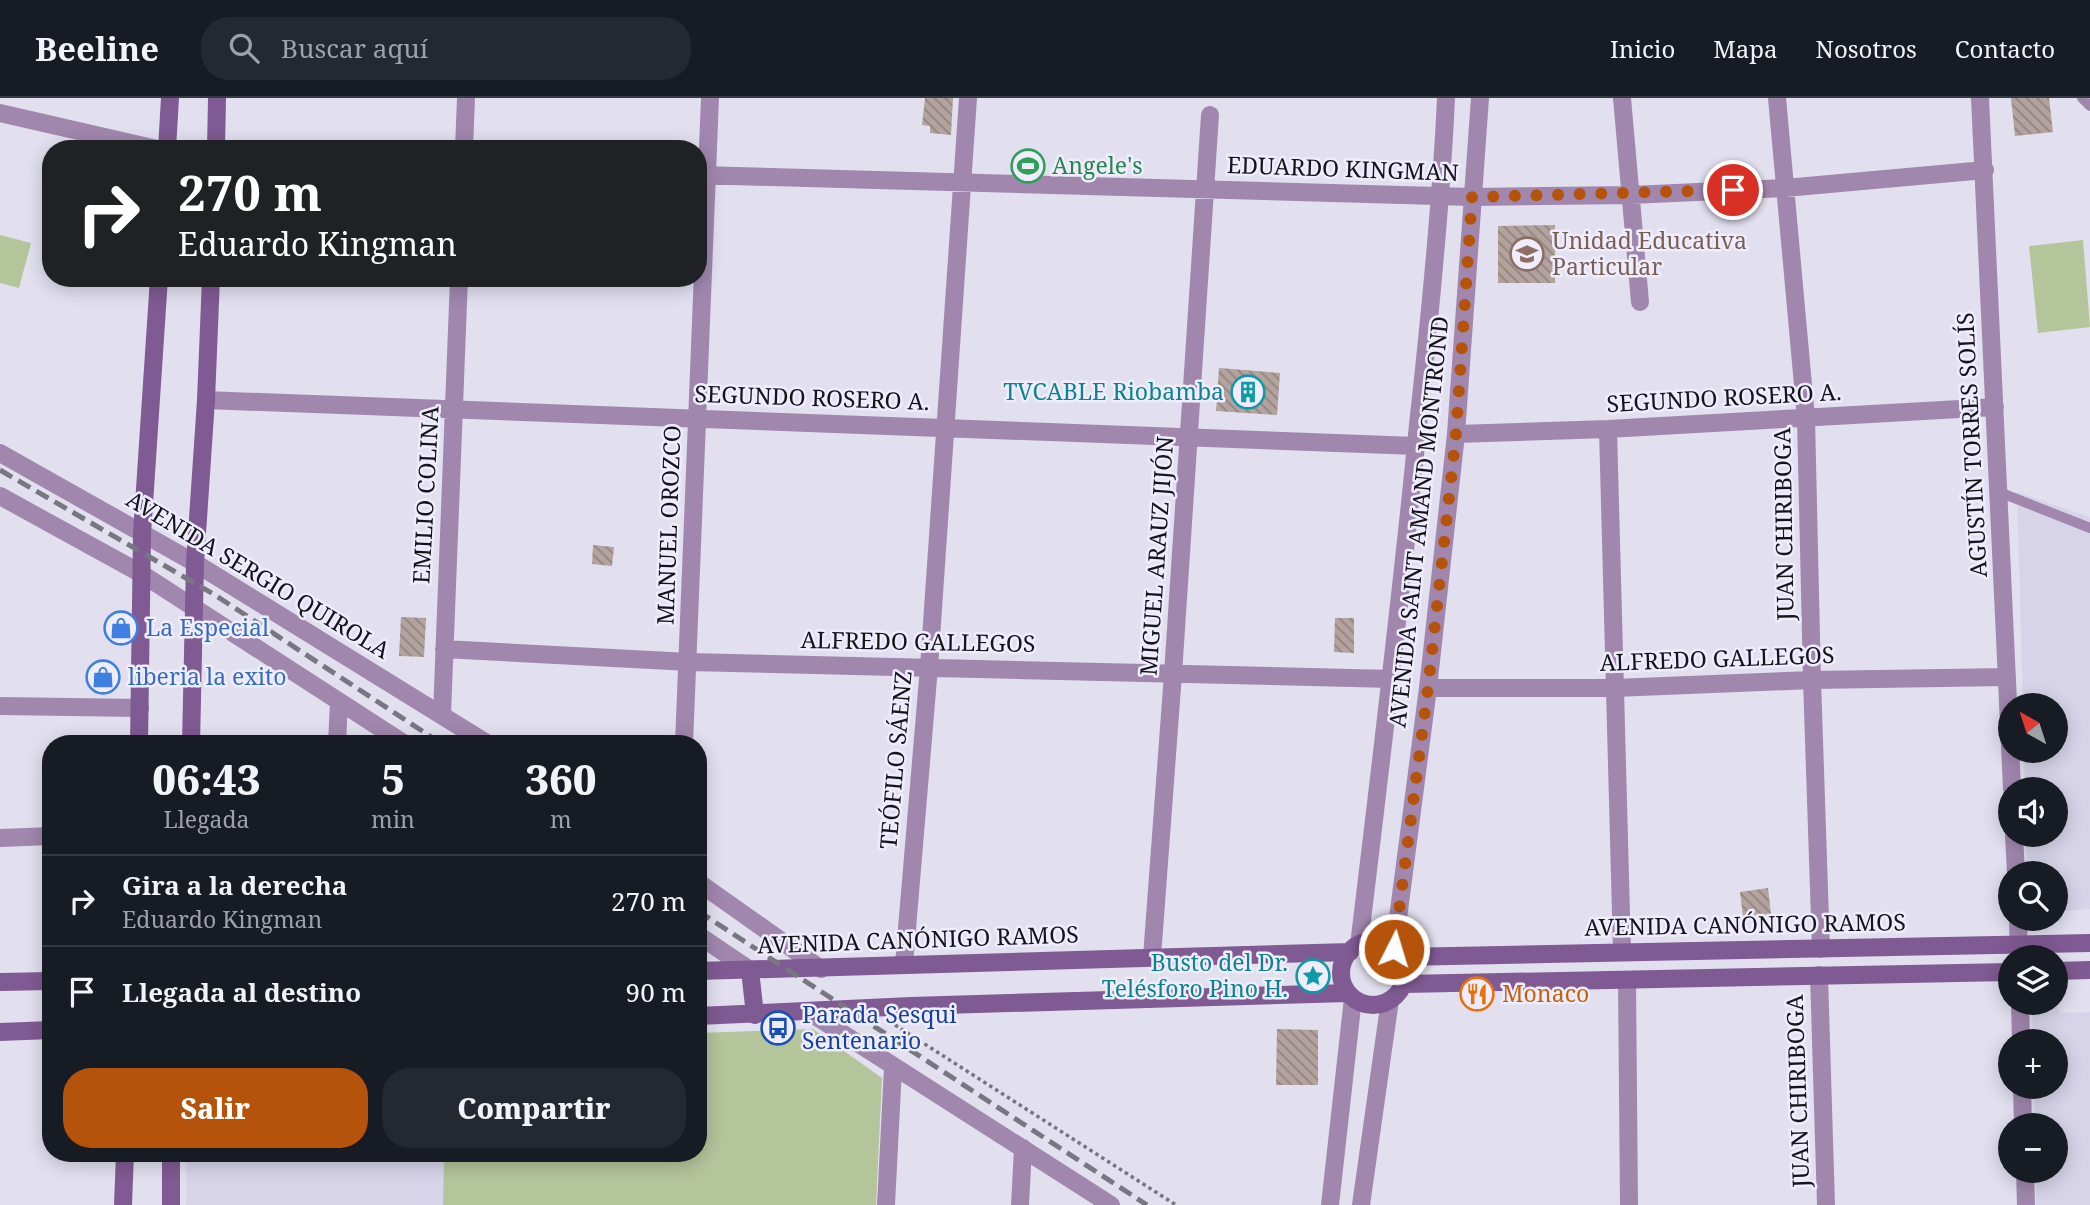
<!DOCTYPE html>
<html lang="es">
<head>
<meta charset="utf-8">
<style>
  :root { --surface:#171b24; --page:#242831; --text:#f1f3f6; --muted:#9ea1a6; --line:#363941; --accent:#b45309 }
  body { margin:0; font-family:"Noto Serif",serif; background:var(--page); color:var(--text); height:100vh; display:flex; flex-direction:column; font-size:26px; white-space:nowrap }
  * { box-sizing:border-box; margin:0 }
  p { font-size:23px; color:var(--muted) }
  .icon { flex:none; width:38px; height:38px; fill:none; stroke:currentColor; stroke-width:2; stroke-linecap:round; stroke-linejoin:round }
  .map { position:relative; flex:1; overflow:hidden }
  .panel { position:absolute; left:42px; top:637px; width:665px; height:427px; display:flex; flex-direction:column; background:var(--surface); border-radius:28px; box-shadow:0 4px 18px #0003 }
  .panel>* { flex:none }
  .banner { position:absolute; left:42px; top:42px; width:665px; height:147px; border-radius:28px; box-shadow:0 4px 18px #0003; background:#202124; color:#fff; overflow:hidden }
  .needle { width:46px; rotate:321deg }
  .fabs { position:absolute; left:1998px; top:595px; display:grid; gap:14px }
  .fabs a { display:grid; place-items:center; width:70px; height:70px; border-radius:50%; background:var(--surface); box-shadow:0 4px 18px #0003; font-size:35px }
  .pin { position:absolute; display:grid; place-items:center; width:60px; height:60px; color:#fff; margin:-30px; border:4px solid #fff; border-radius:50%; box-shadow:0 2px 7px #0007 }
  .me { position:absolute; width:77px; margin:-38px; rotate:5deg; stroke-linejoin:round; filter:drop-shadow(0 0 5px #0008) }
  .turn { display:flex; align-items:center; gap:24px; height:147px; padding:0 21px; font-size:32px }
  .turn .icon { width:91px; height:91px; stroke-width:2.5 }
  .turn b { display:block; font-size:49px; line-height:60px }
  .eta { display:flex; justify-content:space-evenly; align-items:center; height:119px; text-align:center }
  .eta b { font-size:42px; font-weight:800; line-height:49px }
  .cta { display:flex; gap:14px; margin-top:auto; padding:14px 21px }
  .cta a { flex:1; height:80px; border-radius:28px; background:var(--accent); color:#fff; font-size:28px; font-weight:800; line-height:80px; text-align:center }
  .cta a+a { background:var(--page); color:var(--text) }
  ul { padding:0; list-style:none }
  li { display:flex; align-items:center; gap:21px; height:91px; padding:0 21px; border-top:2px solid var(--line) }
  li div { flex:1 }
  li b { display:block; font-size:26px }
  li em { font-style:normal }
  header { display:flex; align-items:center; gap:42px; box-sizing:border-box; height:98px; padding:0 35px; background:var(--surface); border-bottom:2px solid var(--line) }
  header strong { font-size:33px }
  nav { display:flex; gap:38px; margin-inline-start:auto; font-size:24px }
  .search { width:490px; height:63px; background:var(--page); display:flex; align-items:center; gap:18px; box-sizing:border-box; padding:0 24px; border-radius:28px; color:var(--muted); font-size:26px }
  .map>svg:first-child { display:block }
  .built { fill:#d7d4ea }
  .park { fill:#b4c49b }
  .building { fill:url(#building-back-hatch) }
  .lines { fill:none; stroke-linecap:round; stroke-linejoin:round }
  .path { stroke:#76757e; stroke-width:3.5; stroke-dasharray:3.5 3.5; stroke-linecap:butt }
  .service { stroke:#a187ae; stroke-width:10 }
  .minor { stroke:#a187ae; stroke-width:18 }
  .tertiary { stroke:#a187ae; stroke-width:18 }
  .secondary { stroke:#805a93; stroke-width:18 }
  .rail { stroke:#787781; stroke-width:5; stroke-dasharray:14 7; stroke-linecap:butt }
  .route { stroke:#b45309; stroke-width:12; stroke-dasharray:0 21.6 }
  .labels { text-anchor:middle; stroke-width:5; stroke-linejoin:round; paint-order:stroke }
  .leisure-label { font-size:23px; fill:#27864d; stroke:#efedfd; text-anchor:start }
  .street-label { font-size:23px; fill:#141419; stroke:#efedfd }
  .education-label { font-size:23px; fill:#785e54; stroke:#efedfd; text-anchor:start }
  .culture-label { font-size:23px; fill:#0d838f; stroke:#efedfd; text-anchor:end }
  .shop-label { font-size:23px; fill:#366cbe; stroke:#efedfd; text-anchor:start }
  .food-label { font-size:23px; fill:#c56008; stroke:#efedfd; text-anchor:start }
  .transit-label { font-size:23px; fill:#164399; stroke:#efedfd; text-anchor:start }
</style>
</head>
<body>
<header>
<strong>Beeline</strong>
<div class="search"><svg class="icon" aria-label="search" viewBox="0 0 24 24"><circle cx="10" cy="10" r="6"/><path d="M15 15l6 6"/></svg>Buscar aquí</div>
<nav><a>Inicio</a><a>Mapa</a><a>Nosotros</a><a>Contacto</a></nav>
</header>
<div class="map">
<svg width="2090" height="1107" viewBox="0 0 2090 1107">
  <defs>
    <pattern id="building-back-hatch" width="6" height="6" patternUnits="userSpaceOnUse" patternTransform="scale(1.75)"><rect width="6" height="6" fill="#b3a29e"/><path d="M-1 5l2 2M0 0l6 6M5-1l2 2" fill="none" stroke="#908380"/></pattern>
  </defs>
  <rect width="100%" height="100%" fill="#e2e0ef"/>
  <path class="built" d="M2017 394 2090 419V811L2064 813 2061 823 2028 825V821H2056V775H2027L2026 737H2056V691H2025L2024 653H2056V607H2023Z
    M2032 905H2056L2060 915 2090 914V1107H2036V1073H2056V1027H2035L2034 989H2056V943H2033Z
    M187 1055H444L443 1107H186Z"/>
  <path class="park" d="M0 137 31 145 19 190 0 185Z
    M2083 142 2090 229 2038 235 2029 148Z
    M813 931 882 980 876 1107H443L444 1055H698V935Z"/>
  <path class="building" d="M925 0H953L951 37 930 35V28L922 27Z
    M2011 0H2049L2053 34 2015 38Z
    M1555 127V185H1498V128Z
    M1219 270 1280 275 1277 317 1216 313Z
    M593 447 614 449 612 468 592 466Z
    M401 519 426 520 424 559 399 558Z
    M1335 520H1354V555L1334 554Z
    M1768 790 1771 816 1743 819 1740 794Z
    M1277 931 1318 932V987H1276Z"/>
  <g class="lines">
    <path class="path" d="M895 927 1176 1107"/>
    <path class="service" d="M2082 0 2090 8
      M1999 394 2090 430"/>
    <path class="minor" d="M1622 0 1640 204
      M1777 0 1806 320 1812 582 1821 851
      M1980 0 2012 691
      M0 15 157 51
      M464 51 466 0
      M698 77 1472 99 1631 97 1785 90 1985 72
      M206 302 1416 348
      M1608 331 1622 853
      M1456 336 1608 331 1995 309
      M0 355 195 465 488 646
      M0 398 142 476 405 646
      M444 551 689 564 1392 581
      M1428 590H1615L1812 582 2007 579
      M0 608 140 610
      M442 616 459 180
      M337 646 339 604
      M684 646 710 0
      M2014 737 2016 775
      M0 740 51 738
      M698 784 821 871
      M2018 821 2019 859
      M698 837 750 872
      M1152 859 1173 576 1210 17
      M904 866 929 569 968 0
      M1819 877 1826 1107
      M1627 882 1629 1107
      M2020 905 2021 943
      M809 914 1111 1107
      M2022 989 2023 1027
      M2025 1073 2026 1107
      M886 1107 893 970
      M1020 1107 1023 1050"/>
    <path class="tertiary" d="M1359 847C1380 674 1401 500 1418 327 1430 218 1441 109 1446 0
      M1394 851 1428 590 1456 336 1480 0
      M1330 1107 1353 900
      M1361 1107 1390 902"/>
    <path class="secondary" d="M167 51 170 0
      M216 51 217 0
      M139 646 142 436 159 180
      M191 646 195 465 206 302 211 180
      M1341 875a32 32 0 1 1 64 0a32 32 0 1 1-64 0Z
      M1401 859 2090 845
      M750 872 755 917
      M698 873 1350 854
      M2056 873 2090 872
      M0 884 51 883
      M1404 886 2011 874
      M698 918 911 908 1348 895
      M0 934 51 932
      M123 1107 125 1055
      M171 1107V1055"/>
    <path class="rail" d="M0 372 215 497 442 646
      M698 813 1147 1107"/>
  </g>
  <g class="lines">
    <path class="route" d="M1394 851 1428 590 1456 336 1472 99 1733 92"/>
  </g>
  <defs>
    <symbol id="stadium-ring" viewBox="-11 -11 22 22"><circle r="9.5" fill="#efedfd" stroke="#2e9e5b" stroke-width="1.5"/><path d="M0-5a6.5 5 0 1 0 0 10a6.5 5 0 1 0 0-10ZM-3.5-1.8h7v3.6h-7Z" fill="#2e9e5b"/></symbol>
    <symbol id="school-ring" viewBox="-11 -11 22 22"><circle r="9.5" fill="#efedfd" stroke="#8d6e63" stroke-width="1.5"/><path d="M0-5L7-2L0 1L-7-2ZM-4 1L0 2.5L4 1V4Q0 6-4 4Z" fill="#8d6e63"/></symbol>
    <symbol id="building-ring" viewBox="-11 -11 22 22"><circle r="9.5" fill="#efedfd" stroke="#0f9aa8" stroke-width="1.5"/><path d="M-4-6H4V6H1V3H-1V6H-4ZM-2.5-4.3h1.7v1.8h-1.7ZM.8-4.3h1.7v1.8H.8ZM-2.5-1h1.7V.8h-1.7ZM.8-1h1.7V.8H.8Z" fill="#0f9aa8"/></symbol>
    <symbol id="shop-ring" viewBox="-11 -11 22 22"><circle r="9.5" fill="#efedfd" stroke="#3f7fe0" stroke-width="1.5"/><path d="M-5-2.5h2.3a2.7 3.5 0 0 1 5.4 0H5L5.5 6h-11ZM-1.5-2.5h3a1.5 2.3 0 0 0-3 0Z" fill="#3f7fe0"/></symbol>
    <symbol id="sight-ring" viewBox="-11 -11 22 22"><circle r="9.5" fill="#efedfd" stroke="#0f9aa8" stroke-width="1.5"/><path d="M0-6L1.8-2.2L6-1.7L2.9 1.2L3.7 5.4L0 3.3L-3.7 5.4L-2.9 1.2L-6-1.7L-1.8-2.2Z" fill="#0f9aa8"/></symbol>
    <symbol id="restaurant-ring" viewBox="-11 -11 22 22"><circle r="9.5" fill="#efedfd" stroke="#e8710a" stroke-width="1.5"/><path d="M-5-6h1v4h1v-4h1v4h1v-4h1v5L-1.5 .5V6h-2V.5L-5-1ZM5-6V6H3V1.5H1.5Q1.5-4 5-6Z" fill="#e8710a"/></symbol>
    <symbol id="bus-ring" viewBox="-11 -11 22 22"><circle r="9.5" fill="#efedfd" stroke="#1a4fb4" stroke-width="1.5"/><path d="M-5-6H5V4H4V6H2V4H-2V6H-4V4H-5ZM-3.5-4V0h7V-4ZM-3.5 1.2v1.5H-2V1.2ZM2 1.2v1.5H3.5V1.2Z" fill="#1a4fb4"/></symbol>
  </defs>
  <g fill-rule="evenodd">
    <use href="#stadium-ring" x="1009" y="49" width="38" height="38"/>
    <use href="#school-ring" x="1508" y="137" width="38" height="38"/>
    <use href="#building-ring" x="1229" y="275" width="38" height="38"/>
    <use href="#shop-ring" x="102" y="511" width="38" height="38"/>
    <use href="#shop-ring" x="84" y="560" width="38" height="38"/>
    <use href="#sight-ring" x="1294" y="859" width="38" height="38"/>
    <use href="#restaurant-ring" x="1458" y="877" width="38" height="38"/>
    <use href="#bus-ring" x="759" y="911" width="38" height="38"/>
  </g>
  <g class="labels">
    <g class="leisure-label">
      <text x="1052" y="76">Angele's</text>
    </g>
    <g class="street-label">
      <text transform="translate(1343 71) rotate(2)" y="8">EDUARDO KINGMAN</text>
      <text transform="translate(812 300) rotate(2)" y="8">SEGUNDO ROSERO A.</text>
      <text transform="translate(1724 300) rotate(-3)" y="8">SEGUNDO ROSERO A.</text>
      <text transform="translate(1972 347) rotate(-93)" y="8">AGUSTÍN TORRES SOLÍS</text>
      <text transform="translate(426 397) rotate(-87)" y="8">EMILIO COLINA</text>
      <text transform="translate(1419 424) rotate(-84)" y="8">AVENIDA SAINT AMAND MONTROND</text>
      <text transform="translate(1784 426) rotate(-91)" y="8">JUAN CHIRIBOGA</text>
      <text transform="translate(669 427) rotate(-88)" y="8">MANUEL OROZCO</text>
      <text transform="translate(1157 458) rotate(-86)" y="8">MIGUEL ARAUZ JIJÓN</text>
      <text transform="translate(258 477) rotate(31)" y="8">AVENIDA SERGIO QUIROLA</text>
      <text transform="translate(918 544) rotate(1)" y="8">ALFREDO GALLEGOS</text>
      <text transform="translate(1717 561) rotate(-2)" y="8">ALFREDO GALLEGOS</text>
      <text transform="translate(896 662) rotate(-85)" y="8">TEÓFILO SÁENZ</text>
      <text transform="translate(1745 827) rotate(-1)" y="8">AVENIDA CANÓNIGO RAMOS</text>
      <text transform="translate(918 842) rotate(-2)" y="8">AVENIDA CANÓNIGO RAMOS</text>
      <text transform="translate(1798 993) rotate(-92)" y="8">JUAN CHIRIBOGA</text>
    </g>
    <g class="education-label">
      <text x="1552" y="151">Unidad Educativa<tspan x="1552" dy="26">Particular</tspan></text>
    </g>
    <g class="culture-label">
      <text x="1224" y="302">TVCABLE Riobamba</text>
      <text x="1288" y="873">Busto del Dr.<tspan x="1288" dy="26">Telésforo Pino H.</tspan></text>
    </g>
    <g class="shop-label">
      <text x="146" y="538">La Especial</text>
      <text x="128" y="587">liberia la exito</text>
    </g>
    <g class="food-label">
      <text x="1502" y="904">Monaco</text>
    </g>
    <g class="transit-label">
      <text x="802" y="925">Parada Sesqui<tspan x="802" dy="26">Sentenario</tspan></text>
    </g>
  </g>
</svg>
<div class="fabs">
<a><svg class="needle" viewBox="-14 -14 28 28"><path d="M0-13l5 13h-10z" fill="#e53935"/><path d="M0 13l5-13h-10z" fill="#9ea1a6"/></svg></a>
<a><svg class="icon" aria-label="sound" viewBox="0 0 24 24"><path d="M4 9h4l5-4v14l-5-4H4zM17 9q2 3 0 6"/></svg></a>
<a><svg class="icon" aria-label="search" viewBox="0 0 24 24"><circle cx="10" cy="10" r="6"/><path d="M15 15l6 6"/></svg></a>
<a><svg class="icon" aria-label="layers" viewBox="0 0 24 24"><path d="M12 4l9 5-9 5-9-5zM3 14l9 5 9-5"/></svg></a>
<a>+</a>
<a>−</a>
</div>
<div class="pin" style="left:1733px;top:92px;background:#d93025"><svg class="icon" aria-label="arrive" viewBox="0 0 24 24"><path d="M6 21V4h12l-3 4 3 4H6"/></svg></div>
<svg class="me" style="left:1394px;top:851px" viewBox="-20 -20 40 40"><circle r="17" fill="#b45309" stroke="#fff" stroke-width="3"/><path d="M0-11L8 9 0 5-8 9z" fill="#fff"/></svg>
<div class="banner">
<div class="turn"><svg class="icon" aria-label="right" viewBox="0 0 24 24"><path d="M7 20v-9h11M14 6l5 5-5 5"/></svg><div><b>270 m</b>Eduardo Kingman</div></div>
</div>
<section class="panel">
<div class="eta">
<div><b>06:43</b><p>Llegada</p></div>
<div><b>5</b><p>min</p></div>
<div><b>360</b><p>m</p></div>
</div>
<ul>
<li><svg class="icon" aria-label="right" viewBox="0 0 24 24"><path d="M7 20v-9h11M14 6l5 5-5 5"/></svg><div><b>Gira a la derecha</b><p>Eduardo Kingman</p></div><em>270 m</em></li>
<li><svg class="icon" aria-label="arrive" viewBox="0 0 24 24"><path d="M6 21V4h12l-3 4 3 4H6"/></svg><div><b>Llegada al destino</b></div><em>90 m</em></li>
</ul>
<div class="cta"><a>Salir</a><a>Compartir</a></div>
</section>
</div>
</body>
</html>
